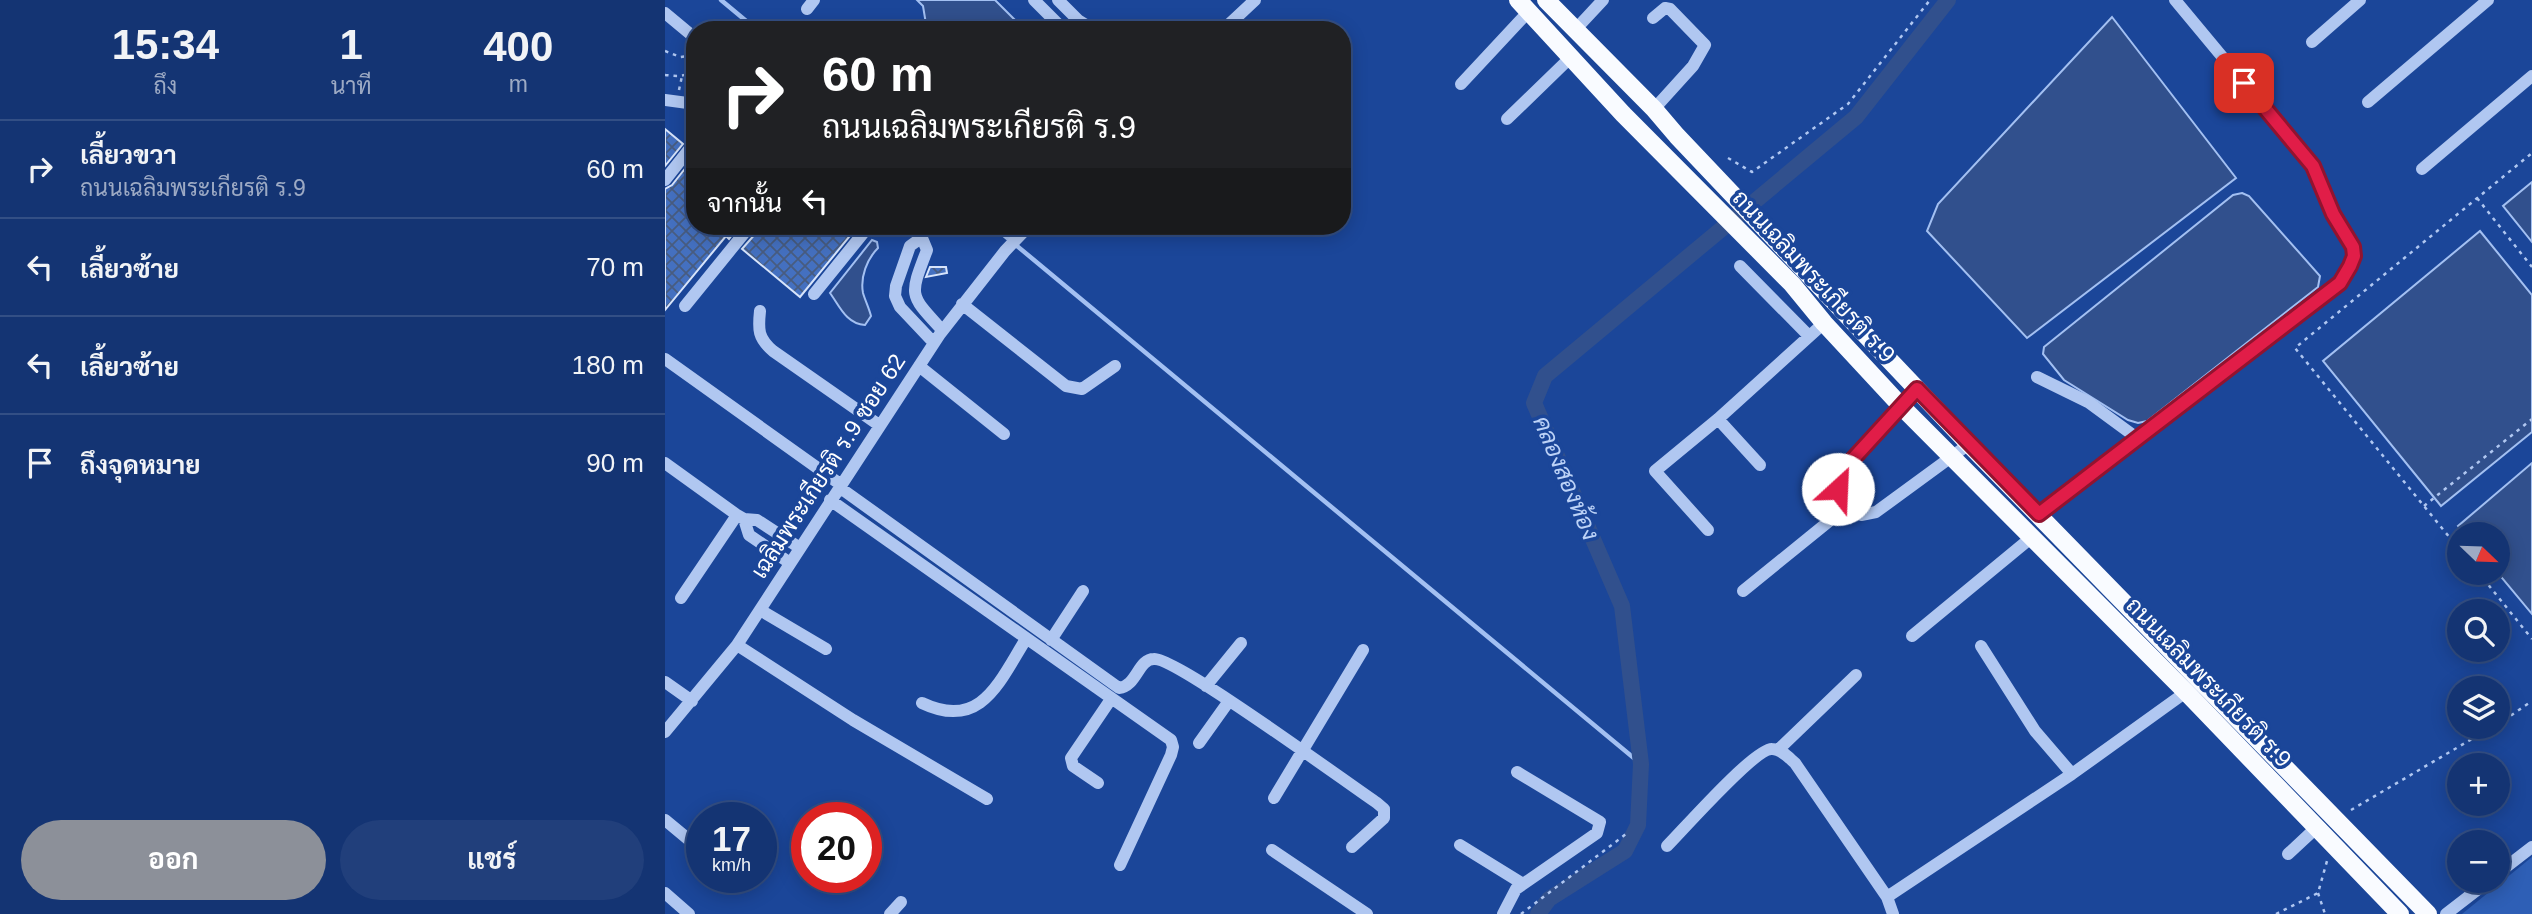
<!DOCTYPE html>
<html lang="th">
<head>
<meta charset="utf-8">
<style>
  :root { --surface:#143473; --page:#213f7b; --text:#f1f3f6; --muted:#9daac4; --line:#334f85; --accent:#8c9099 }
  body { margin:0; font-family:Arial,Sarabun,sans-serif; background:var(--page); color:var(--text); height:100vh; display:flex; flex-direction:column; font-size:26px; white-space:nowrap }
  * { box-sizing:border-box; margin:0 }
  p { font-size:23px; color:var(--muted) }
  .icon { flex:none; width:38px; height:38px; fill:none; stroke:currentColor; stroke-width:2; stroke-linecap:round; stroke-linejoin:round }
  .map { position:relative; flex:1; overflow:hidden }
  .drawer { display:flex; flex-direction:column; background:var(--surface); width:665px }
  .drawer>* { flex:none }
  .guide { position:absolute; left:21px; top:21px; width:665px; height:214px; border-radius:28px; box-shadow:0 4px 18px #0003,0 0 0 2px var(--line); background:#202124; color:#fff; overflow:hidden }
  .needle { width:46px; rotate:113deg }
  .controls { position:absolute; left:1782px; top:522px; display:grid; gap:14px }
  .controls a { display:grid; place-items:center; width:63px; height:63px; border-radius:50%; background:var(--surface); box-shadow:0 4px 18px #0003,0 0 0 2px var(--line); font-size:35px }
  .speed { position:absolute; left:21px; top:802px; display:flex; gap:14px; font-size:35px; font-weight:700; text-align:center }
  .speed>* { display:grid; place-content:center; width:91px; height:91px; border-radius:50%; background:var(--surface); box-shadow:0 4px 18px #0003,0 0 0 2px var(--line); line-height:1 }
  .speed small { font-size:18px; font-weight:400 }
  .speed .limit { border:10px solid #d22; background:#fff; color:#111 }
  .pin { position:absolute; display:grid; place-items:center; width:60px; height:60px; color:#fff; margin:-30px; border-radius:14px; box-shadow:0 4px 10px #0006 }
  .me { position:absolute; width:77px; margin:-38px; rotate:25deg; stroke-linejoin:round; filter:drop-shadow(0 0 5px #0008) }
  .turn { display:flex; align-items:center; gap:24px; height:147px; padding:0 21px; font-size:32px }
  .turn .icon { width:91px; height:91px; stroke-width:2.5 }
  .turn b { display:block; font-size:49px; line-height:60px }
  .then { display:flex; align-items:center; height:66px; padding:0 21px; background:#0003; gap:14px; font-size:26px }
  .eta { display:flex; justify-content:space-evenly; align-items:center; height:119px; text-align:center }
  .eta b { font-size:42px; font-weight:700; line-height:49px }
  .action { display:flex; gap:14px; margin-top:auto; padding:14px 21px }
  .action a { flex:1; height:80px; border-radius:42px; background:var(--accent); color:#fff; font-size:28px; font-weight:700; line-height:80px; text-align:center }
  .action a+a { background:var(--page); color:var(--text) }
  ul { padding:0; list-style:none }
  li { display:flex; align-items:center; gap:21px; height:98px; padding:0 21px; border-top:2px solid var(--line) }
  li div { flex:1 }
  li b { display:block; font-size:26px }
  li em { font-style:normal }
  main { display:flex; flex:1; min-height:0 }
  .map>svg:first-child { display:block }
  .green { fill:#2e5fb6 }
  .water { fill:#31508d; stroke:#a3c0f2; stroke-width:2 }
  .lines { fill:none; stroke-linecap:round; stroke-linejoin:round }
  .stream { stroke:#a3c0f2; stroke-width:4.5 }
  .canal { stroke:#31508d; stroke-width:16 }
  .building { fill:url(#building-cross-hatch); stroke:#d7e4fb; stroke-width:2 }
  .path { stroke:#b0c7f1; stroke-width:2.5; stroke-dasharray:3.5 5; stroke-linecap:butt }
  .minor { stroke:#b0c7f1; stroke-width:12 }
  .major { stroke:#f9fbff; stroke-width:18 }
  .route-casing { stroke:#92132f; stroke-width:18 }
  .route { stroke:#e11d48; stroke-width:12 }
  .labels { text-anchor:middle; stroke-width:7; stroke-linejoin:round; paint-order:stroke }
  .street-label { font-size:23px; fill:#fff; stroke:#1b4699 }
  .water-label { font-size:24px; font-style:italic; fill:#bcd2f7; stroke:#1b4699 }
</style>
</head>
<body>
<main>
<section class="drawer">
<div class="eta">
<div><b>15:34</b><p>ถึง</p></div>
<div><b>1</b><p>นาที</p></div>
<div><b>400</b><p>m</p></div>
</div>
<ul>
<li><svg class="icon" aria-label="right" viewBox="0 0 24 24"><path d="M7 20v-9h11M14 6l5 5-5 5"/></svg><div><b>เลี้ยวขวา</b><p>ถนนเฉลิมพระเกียรติ ร.9</p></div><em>60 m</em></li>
<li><svg class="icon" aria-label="left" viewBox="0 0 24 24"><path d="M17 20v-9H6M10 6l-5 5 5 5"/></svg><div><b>เลี้ยวซ้าย</b></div><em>70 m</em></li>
<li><svg class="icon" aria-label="left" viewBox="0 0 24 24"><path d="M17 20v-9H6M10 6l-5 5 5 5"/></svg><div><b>เลี้ยวซ้าย</b></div><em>180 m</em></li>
<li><svg class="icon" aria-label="arrive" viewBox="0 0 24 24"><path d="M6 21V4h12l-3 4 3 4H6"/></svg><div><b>ถึงจุดหมาย</b></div><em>90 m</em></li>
</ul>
<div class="action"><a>ออก</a><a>แชร์</a></div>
</section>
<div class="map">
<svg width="1867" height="914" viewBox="0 0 1867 914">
  <defs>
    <pattern id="building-cross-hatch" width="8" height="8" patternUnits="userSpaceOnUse" patternTransform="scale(1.75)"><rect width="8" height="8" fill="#4470c0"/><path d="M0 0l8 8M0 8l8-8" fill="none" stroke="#485c80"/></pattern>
  </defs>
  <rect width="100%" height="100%" fill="#1b4699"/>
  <path class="green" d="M1867 857V914H1797Z"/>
  <path class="water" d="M252 0H330L360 30H262L258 6Z
    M1447 17 1571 178 1362 338 1262 231 1273 204Z
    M1867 182V242L1838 206Z
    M1577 193 1584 196 1655 276 1653 287 1482 421 1473 423 1463 420 1399 380 1378 354 1379 347 1568 195Z
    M1815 231 1867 295V432L1776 506 1658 361Z
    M207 240 212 242 213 248C202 259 195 277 198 293 200 300 204 308 206 316L200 325C181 324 174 305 165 293Z
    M1867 463V614L1832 572V534H1799L1793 526Z"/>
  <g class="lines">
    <path class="stream" d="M56 0 92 30
      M328 226 976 764"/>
    <path class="canal" d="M873 914 884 899 960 851 973 825 976 764 957 606 869 403 880 376 1191 117 1283 0"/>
  </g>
  <path class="building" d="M0 129 18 144 0 166Z
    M30 156V226H74L64 239 61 236 0 310V189L7 185Z
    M94 226H193L135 297 77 249 92 232Z
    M265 267H281L282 273 261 277Z"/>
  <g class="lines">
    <path class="path" d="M0 51 15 57 30 55
      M0 75C12 76 24 79 29 64L23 57
      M14 90 17 76
      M1063 158 1087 172 1183 104 1265 0
      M1812 198 1867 267
      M1759 506 1867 419
      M1794 549 1630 348 1867 153
      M1813 572 1867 639
      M1832 725 1867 701
      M1686 810 1829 726
      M1653 893 1660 914
      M856 914 961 834
      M1611 914 1653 893 1662 861"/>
    <path class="minor" d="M369 0 399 30
      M393 0 413 20 429 30
      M142 9 149 0
      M0 13 30 38
      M988 18 1000 8 1005 9 1040 45 1028 66 989 109
      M558 30 590 0
      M910 30 938 0
      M1647 42 1695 0
      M796 84 864 11
      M0 100 30 104
      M1703 102 1823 0
      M842 119 906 57
      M1757 169 1867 76
      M0 180 30 142
      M252 226 262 250C244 297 244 294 277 330
      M256 238 245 246 231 286 230 296 235 307 269 343
      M1075 266 1144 336
      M149 294 204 226
      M297 304 401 386 417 389 450 366
      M20 306 85 226
      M95 311C93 330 93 338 108 351L214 425
      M0 359 175 484
      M254 366 339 434
      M1372 377 1423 402 1472 438
      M1252 389 1177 471C1166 489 1182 503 1196 515L1211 512 1304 444
      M1053 419 1095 465
      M0 463 72 515 79 519 92 520 135 548
      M174 487 454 688C472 686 473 659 489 659 511 657 682 783 712 803L719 809V818L687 847
      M165 500 506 740 508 747 506 755 455 865
      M1374 514 1675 283 1685 266 1688 248 1668 214 1648 166 1510 0
      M79 519 84 535 125 563
      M1043 530 990 471 1053 419 1159 323
      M1078 591 1184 505
      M16 598 72 515
      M95 610 161 649
      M1247 636 1367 537
      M386 640 418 591
      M72 645 188 720 322 799
      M1316 646 1370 731 1407 774
      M0 682 27 701
      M541 686 576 643
      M257 703C316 731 334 682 361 639
      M0 732 72 645 275 334 340 251 364 226
      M534 743 564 701
      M1113 750 1191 675
      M433 783 408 766 406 758 446 699
      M609 798 698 650
      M0 820 23 839H37
      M795 845 858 884
      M1002 846C1018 830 1090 748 1107 749 1116 749 1123 757 1130 763L1222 897 1228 914
      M607 850 702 914
      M1623 854 1651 828
      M1832 874 1867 847
      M0 893 24 914
      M1222 897 1407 774 1521 692
      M225 914 236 902
      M838 914 851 889 932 833 935 822 852 772
      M1781 914 1825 880"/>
    <path class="major" d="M853 0 958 114 1127 284 1159 323 1236 406 1521 692 1735 914
      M881 0 989 109 1012 136 1304 444 1763 914"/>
  </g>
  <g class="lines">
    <defs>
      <path id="route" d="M1173 489 1171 479 1177 471 1252 389 1374 514 1675 283 1685 266 1689 256 1688 247 1668 214 1648 166 1579 83"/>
    </defs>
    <use href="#route" class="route-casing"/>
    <use href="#route" class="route"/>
  </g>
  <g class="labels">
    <g class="street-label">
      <text transform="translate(1149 276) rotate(47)" y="8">ถนนเฉลิมพระเกียรติ ร.9</text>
      <text transform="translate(163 466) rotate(-57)" y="8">เฉลิมพระเกียรติ ร.9 ซอย 62</text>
      <text transform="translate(1544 682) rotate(46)" y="8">ถนนเฉลิมพระเกียรติ ร.9</text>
    </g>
    <g class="water-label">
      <text transform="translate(901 478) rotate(67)" y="8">คลองสองห้อง</text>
    </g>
  </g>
</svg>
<div class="controls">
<a><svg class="needle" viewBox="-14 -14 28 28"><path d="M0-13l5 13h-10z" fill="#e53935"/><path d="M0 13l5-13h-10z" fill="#9daac4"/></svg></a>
<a><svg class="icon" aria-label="search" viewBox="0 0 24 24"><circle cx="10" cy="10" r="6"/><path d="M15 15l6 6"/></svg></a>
<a><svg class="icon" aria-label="layers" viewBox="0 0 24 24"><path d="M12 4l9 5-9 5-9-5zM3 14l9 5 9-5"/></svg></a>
<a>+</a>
<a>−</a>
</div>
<div class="speed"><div>17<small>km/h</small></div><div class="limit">20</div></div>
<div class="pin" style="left:1579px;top:83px;background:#d93025"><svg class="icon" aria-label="arrive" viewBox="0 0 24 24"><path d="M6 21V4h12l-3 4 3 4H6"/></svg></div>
<svg class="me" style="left:1173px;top:489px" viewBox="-20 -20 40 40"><circle r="19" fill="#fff"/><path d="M0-13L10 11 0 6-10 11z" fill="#e11d48"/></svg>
<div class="guide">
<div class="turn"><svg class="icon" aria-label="right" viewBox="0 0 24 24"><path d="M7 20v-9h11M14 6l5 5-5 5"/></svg><div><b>60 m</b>ถนนเฉลิมพระเกียรติ ร.9</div></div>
<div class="then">จากนั้น<svg class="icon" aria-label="left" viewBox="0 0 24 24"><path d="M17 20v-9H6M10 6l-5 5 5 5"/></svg></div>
</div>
</div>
</main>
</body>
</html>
